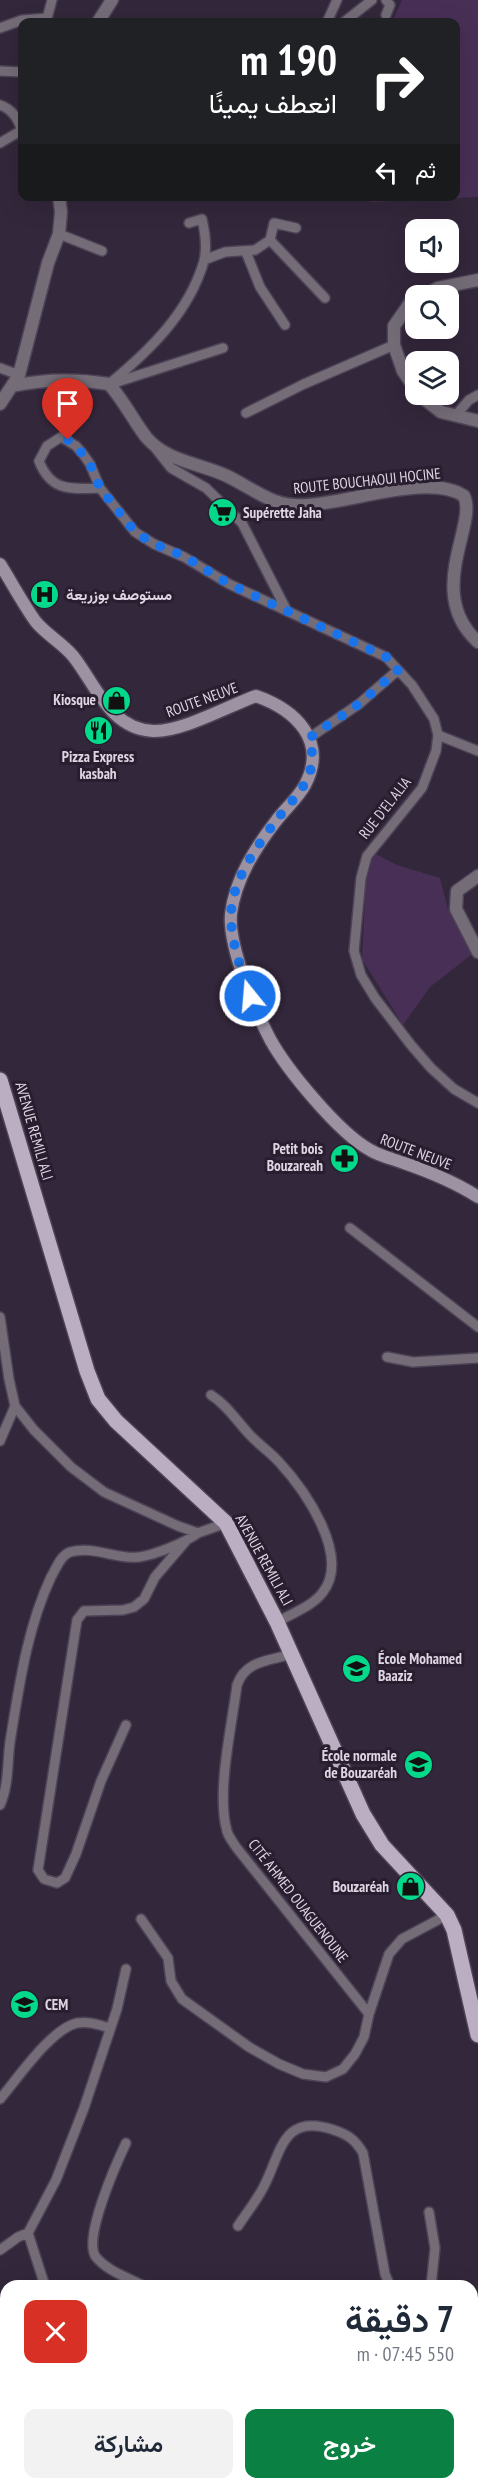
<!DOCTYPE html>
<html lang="ar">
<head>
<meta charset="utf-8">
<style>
  :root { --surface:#fff; --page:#f2f2f3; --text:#1f2937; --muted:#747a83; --accent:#0b8043 }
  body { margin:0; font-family:"PT Sans Narrow",Vazirmatn,sans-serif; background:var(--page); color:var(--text); direction:rtl; height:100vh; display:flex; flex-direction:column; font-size:22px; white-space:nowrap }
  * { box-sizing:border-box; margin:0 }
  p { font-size:20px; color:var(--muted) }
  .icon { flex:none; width:33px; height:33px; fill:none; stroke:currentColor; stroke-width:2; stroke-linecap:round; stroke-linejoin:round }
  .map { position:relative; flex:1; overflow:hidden; direction:ltr }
  .side { position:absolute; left:0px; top:2280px; width:478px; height:210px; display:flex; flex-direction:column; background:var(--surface); border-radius:18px 18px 0 0; box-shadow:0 6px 24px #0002; direction:rtl }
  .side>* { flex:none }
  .banner { position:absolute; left:18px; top:18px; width:442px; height:183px; border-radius:12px; box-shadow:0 6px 24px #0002; direction:rtl; background:#202124; color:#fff; overflow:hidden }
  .fabs { position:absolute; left:405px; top:219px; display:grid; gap:12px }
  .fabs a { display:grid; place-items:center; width:54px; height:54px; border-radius:12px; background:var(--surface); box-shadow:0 6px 24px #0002; font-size:30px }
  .pin { position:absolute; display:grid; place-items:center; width:51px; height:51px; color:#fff; margin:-62px -26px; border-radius:50% 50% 50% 0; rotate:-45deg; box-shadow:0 0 6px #0007 }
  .pin .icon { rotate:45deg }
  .me { position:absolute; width:66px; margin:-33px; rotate:343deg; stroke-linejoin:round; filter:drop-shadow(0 0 4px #0008) }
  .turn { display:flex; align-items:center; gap:21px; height:126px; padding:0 24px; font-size:27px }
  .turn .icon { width:78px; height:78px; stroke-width:2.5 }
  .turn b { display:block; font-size:42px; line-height:51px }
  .then { display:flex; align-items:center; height:57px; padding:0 24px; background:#0003; gap:12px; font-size:22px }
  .round { display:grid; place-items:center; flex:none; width:63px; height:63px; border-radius:12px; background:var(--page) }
  .summary { display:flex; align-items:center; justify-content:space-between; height:102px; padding:0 24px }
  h1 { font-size:36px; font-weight:600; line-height:45px }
  .action { display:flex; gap:12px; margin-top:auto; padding:12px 24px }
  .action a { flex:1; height:69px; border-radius:12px; background:var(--accent); color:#fff; font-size:24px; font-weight:600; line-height:69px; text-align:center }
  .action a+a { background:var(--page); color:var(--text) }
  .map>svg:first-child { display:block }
  .green { fill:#482f56 }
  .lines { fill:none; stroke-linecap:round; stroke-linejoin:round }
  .minor-casing { stroke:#4e4356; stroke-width:12 }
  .tertiary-casing { stroke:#4e4356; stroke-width:15 }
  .secondary-casing { stroke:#4e4356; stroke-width:15 }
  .primary-casing { stroke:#4e4356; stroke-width:18 }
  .minor { stroke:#746d78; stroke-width:9 }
  .tertiary { stroke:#746d78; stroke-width:12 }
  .secondary { stroke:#9c92a2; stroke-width:12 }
  .primary { stroke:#bbaec3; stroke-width:15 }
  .route { stroke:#1a73e8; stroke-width:10; stroke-dasharray:0 18 }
  .labels { text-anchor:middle; stroke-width:6; stroke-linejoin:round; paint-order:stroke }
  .street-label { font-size:15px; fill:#ded6e3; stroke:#291d30 }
  .poi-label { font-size:15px; font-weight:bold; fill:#ded6e3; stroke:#291d30; text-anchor:start }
</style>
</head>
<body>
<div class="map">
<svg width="478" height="2490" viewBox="0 0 478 2490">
  <rect width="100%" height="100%" fill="#33273b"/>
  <path class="green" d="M402 0H478V197L371 202 370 197 456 196V22H392Z
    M374 853 397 865 440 878 448 909 471 955 430 987 403 1025 362 959 366 880Z"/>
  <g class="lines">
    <defs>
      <path id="minor" d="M386 0 390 5 386 15
        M46 22 52 0
        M327 22 337 0
        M344 22 372 0
        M0 28 22 20 47 18
        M0 71 22 72
        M0 105C12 109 19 120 22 132
        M0 143 22 130
        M59 234 102 251
        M270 240 325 298
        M246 252 260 287 285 325
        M204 260 225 252 255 250 270 240 274 223 296 228
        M0 368 19 375
        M114 383 223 348
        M109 384C149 351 189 313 204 261 207 248 205 232 202 219L189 223
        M246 413 304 384 394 345
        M456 415 469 400 478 395
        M156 449 171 468 206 488 242 523 287 611
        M100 488C71 489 51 492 39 461L47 446 61 437 76 446 83 454 90 464 100 488 135 532 154 544 184 557 229 584 386 657 412 685 434 719 438 735 436 751 422 788 367 856 361 878 354 951 361 975 375 998 411 1045 431 1068 454 1089 478 1103
        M438 735 478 751
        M309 738 359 704 398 670
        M350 1228 478 1327
        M0 1317 9 1379 15 1406 34 1430 71 1467 104 1492 178 1526 198 1533 226 1523
        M387 1357 413 1362 478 1358
        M211 1395C227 1405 236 1420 249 1434 258 1444 270 1452 279 1462 304 1489 351 1555 323 1592 313 1606 291 1614 277 1622
        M0 1441 15 1406
        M292 1654C269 1661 246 1660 237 1685 232 1725 216 1793 227 1831 228 1836 233 1842 236 1847L369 2014
        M126 1725 101 1781 76 1854 65 1878 57 1883 44 1879 38 1870 77 1620 84 1611 123 1610 134 1607 144 1599 155 1577 185 1542
        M0 1805C9 1785 7 1764 10 1742 19 1687 27 1628 51 1577 56 1569 60 1556 70 1552 93 1545 117 1560 139 1557 155 1555 186 1542 198 1533
        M141 1919 168 1958 171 1981 182 1999 249 2047 279 2064 303 2074 326 2077 343 2069 355 2054 364 2037 369 2014 389 1954 402 1939 447 1915
        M0 2099C18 2078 51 2029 77 2023 89 2021 99 2025 110 2028
        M126 2143C117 2162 82 2240 96 2257 107 2271 129 2278 144 2286
        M429 2212 435 2248 431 2286
        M238 2226C247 2212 259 2198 266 2182 281 2151 284 2114 331 2129 347 2134 355 2139 363 2153L385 2274 390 2286
        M28 2233 56 2180 84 2108 117 2009 126 1969
        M0 2250 18 2237 28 2233 45 2286
        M472 2346 478 2347
        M0 2393 6 2388
        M137 2484V2490
        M382 2484 420 2490
        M322 2490 368 2484"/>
      <path id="tertiary" d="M98 22 112 0
        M424 296 438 288 478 280
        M416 300 410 303 394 326V345L403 371 416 390
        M12 386C45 379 76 379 109 384 124 401 133 420 146 437 167 462 200 463 227 476 248 486 270 504 294 505 339 508 427 471 464 496 478 524 424 593 478 642
        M418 394 441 412 478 421
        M0 404 19 375 48 263 59 234 61 212 59 196
        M478 876 457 891 456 909 478 952"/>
      <path id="secondary" d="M0 564C12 583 23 604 36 622 47 635 62 643 73 656 96 685 110 729 153 731 182 732 228 706 256 696 296 710 328 741 305 785 298 798 285 809 276 821 256 847 235 879 231 914 228 946 255 1010 270 1039 287 1070 339 1133 370 1150 380 1156 393 1159 404 1163 430 1172 455 1182 478 1197"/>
      <path id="primary" d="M0 1080 87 1371 98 1399 116 1421 226 1523 277 1622 363 1814 382 1845 447 1915 454 1930 478 2035"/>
    </defs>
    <use href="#minor" class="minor-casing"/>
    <use href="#tertiary" class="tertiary-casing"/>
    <use href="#secondary" class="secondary-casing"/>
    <use href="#primary" class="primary-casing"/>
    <use href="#minor" class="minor"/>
    <use href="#tertiary" class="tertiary"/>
    <use href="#secondary" class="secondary"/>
    <use href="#primary" class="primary"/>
  </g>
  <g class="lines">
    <path class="route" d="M68 440 83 454 90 464 100 488 135 532 154 544 184 556 229 584 386 657 398 670 359 704 309 738C321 777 296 794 275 822 256 848 231 882 231 916 231 943 242 971 250 996"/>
  </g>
  <defs>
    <symbol id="supermarket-disc" viewBox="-11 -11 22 22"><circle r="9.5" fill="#03d98b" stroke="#291d30"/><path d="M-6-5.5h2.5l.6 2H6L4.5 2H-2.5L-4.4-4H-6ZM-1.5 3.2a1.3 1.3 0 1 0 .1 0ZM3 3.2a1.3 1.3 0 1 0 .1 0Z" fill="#111"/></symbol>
    <symbol id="hospital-disc" viewBox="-11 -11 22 22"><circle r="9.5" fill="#03d98b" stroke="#291d30"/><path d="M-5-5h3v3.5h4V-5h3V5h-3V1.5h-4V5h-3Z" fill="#111"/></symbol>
    <symbol id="shop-disc" viewBox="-11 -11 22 22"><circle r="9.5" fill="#03d98b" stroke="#291d30"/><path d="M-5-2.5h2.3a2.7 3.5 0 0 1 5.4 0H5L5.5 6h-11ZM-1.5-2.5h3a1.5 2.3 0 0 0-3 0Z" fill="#111"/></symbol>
    <symbol id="restaurant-disc" viewBox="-11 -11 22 22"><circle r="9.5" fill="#03d98b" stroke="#291d30"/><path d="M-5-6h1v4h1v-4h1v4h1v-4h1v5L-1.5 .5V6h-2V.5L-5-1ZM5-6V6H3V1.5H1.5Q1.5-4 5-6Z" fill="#111"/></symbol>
    <symbol id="pharmacy-disc" viewBox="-11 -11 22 22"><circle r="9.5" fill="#03d98b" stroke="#291d30"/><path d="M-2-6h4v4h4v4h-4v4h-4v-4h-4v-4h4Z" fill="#111"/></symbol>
    <symbol id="school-disc" viewBox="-11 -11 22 22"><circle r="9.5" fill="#03d98b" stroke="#291d30"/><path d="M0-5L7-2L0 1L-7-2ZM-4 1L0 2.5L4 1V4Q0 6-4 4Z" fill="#111"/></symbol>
    <symbol id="university-disc" viewBox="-11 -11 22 22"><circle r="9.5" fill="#03d98b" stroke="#291d30"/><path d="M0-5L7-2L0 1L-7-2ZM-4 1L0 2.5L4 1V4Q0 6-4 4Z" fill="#111"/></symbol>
  </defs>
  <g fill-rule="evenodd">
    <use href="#supermarket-disc" x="206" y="496" width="33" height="33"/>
    <use href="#hospital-disc" x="28" y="578" width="33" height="33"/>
    <use href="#shop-disc" x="100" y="684" width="33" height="33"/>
    <use href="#restaurant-disc" x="82" y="714" width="33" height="33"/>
    <use href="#pharmacy-disc" x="328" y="1142" width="33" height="33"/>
    <use href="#school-disc" x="340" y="1652" width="33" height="33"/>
    <use href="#university-disc" x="402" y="1748" width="33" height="33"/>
    <use href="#shop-disc" x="394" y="1870" width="33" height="33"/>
    <use href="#school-disc" x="8" y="1988" width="33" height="33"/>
  </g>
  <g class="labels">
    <g class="street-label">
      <text transform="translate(367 481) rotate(-6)" y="5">ROUTE BOUCHAOUI HOCINE</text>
      <text transform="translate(202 700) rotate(-20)" y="5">ROUTE NEUVE</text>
      <text transform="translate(385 808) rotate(-52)" y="5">RUE D'EL ALIA</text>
      <text transform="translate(34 1131) rotate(74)" y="5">AVENUE REMILI ALI</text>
      <text transform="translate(416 1152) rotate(21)" y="5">ROUTE NEUVE</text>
      <text transform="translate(264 1560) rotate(61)" y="5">AVENUE REMILI ALI</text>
      <text transform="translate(298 1901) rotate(52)" y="5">CITÉ AHMED OUAGUENOUNE</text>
    </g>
    <g class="poi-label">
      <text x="243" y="518">Supérette Jaha</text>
      <text x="66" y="600">مستوصف بوزريعة</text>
      <text x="96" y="705" text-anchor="end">Kiosque</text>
      <text x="98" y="762" text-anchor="middle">Pizza Express<tspan x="98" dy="17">kasbah</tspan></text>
      <text x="323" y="1154" text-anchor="end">Petit bois<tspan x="323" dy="17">Bouzareah</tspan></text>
      <text x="378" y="1664">École Mohamed<tspan x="378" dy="17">Baaziz</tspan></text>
      <text x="397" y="1761" text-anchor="end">École normale<tspan x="397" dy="17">de Bouzaréah</tspan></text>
      <text x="389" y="1892" text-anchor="end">Bouzaréah</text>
      <text x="45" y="2010">CEM</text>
    </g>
  </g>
</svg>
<div class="fabs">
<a><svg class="icon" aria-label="sound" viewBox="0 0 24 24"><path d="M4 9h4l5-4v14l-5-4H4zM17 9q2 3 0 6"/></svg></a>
<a><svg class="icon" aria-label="search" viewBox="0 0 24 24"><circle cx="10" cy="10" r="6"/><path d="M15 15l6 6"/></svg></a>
<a><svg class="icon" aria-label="layers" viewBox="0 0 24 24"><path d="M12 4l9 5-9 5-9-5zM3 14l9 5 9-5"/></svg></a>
</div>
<div class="pin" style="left:68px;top:440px;background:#d93025"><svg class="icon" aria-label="arrive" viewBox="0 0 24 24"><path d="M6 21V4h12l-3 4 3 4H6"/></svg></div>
<svg class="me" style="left:250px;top:996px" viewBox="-20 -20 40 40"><circle r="17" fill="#1a73e8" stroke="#fff" stroke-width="3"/><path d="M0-11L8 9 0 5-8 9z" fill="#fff"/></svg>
<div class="banner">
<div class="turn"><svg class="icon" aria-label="right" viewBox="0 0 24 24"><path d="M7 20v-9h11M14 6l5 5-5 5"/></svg><div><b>190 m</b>انعطف يمينًا</div></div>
<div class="then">ثم<svg class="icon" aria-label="left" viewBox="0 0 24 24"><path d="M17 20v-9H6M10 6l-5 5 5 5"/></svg></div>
</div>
<section class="side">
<div class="summary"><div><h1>7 دقيقة</h1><p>550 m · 07:45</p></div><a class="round" style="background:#d93025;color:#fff"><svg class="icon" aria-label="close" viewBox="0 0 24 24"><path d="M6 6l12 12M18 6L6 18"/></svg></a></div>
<div class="action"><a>خروج</a><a>مشاركة</a></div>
</section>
</div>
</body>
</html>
